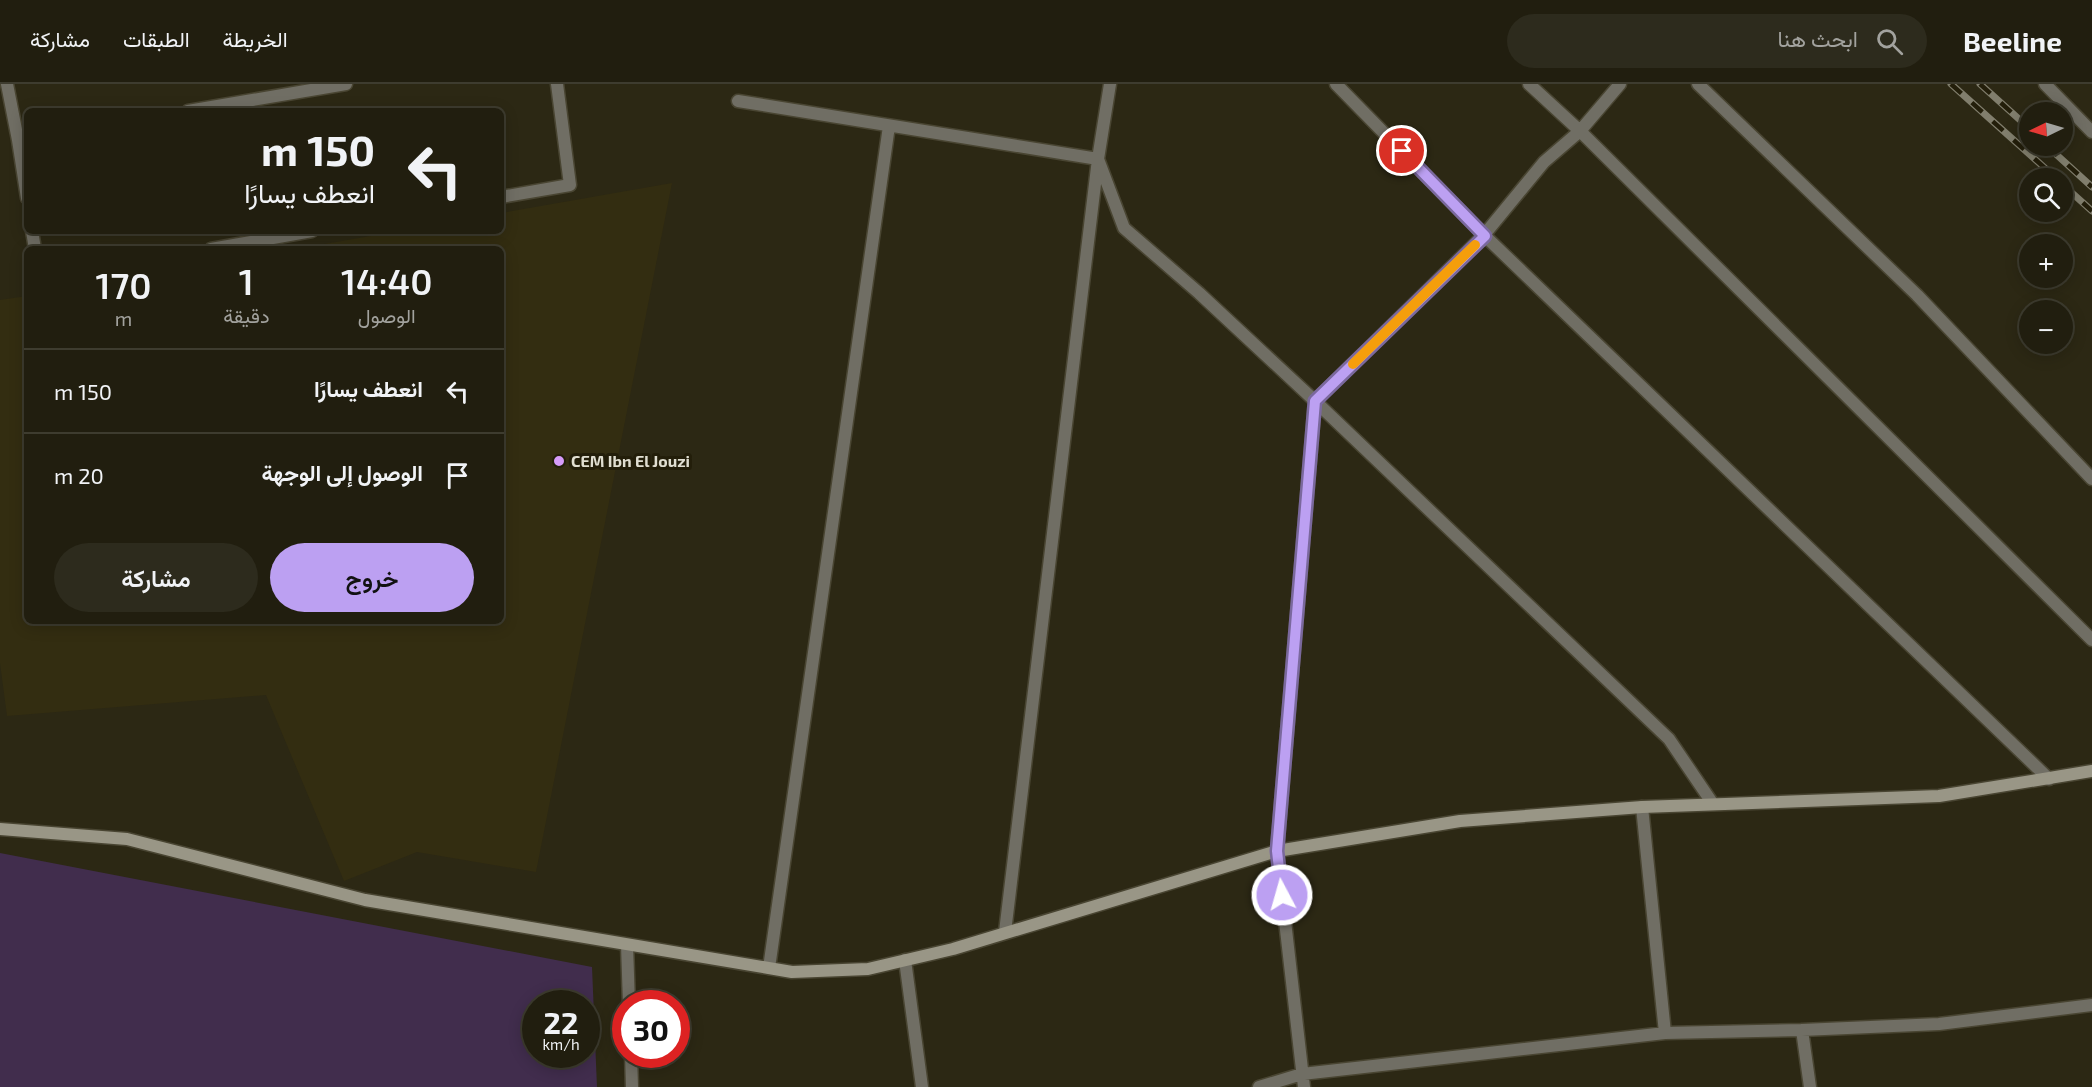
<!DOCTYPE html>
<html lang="ar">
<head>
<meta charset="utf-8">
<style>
  :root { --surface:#211e0f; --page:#2d2b1d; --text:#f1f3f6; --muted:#a2a29e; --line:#3e3c2f; --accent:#bca0f2 }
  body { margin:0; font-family:"Exo 2",Vazirmatn,sans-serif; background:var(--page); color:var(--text); direction:rtl; height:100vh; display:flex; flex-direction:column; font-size:22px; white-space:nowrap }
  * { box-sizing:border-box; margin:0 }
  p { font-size:20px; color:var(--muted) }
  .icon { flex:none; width:33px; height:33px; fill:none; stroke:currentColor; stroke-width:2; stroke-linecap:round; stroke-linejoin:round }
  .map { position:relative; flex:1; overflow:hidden; direction:ltr }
  .sheet { position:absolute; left:24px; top:162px; width:480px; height:378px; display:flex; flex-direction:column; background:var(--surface); border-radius:9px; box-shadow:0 3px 15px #0003,0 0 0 2px var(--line); direction:rtl }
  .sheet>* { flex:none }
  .guide { position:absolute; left:24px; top:24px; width:480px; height:126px; border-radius:9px; box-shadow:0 3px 15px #0003,0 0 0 2px var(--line); direction:rtl; background:#211e0f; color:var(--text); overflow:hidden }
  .needle { width:39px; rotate:265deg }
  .controls { position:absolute; left:2019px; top:18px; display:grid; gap:12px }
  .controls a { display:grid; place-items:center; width:54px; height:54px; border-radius:50%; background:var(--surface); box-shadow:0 3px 15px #0003,0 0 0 2px var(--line); font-size:30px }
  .speed { position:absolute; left:522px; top:906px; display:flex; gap:12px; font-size:30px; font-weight:700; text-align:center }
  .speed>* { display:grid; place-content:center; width:78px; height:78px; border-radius:50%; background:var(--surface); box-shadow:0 3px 15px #0003,0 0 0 2px var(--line); line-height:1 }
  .speed small { font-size:15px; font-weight:400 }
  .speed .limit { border:9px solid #d22; background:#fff; color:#111 }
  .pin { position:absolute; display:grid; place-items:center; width:51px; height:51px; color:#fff; margin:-26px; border:3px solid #fff; border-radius:50%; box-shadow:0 2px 6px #0007 }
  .me { position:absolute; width:66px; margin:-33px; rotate:354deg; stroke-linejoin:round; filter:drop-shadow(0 0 4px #0008) }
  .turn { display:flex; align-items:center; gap:21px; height:126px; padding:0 30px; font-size:27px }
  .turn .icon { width:78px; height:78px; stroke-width:2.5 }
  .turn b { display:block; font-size:42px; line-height:51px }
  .eta { display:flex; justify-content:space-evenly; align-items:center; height:102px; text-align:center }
  .eta b { font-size:36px; font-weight:600; line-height:42px }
  .button { display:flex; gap:12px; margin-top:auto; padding:12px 30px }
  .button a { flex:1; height:69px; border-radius:36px; background:var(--accent); color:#111; font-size:24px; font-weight:600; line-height:69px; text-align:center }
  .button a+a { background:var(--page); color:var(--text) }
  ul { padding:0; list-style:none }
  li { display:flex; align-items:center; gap:18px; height:84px; padding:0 30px; border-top:2px solid var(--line) }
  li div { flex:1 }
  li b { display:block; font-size:22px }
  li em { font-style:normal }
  header { display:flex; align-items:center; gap:36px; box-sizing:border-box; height:84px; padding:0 30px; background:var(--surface); border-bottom:2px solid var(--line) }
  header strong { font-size:28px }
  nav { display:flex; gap:33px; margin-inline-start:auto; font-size:21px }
  .search { width:420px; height:54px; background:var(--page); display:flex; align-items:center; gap:15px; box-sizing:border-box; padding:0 21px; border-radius:33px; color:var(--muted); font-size:22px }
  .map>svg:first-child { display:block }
  .built { fill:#332d11 }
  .green { fill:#412d4d; fill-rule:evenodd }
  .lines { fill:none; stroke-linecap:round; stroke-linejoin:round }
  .street-casing { stroke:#494532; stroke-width:15 }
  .secondary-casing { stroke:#494532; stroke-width:15 }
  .street { stroke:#706e64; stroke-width:12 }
  .secondary { stroke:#999686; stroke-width:12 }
  .rail-casing { stroke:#817e6d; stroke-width:7 }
  .rail { stroke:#231e0a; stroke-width:4.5; stroke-dasharray:14; stroke-linecap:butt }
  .route-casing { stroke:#7a689d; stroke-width:15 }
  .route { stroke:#bca0f2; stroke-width:10 }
  .slow { stroke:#f59e0b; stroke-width:10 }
  .poi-dot { fill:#d69bfa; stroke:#231e0a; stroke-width:2 }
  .labels { text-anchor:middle; stroke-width:6; stroke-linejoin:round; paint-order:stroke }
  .poi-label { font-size:16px; font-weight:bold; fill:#e0ded1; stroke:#231e0a; text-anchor:start }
</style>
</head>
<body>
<header>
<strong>Beeline</strong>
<div class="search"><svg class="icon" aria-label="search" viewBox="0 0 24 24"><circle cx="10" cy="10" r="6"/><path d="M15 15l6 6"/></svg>ابحث هنا</div>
<nav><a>الخريطة</a><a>الطبقات</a><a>مشاركة</a></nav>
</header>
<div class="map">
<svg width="2092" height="1003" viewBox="0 0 2092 1003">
  <rect width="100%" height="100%" fill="#2c2814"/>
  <path class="built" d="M672 99 536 788 417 768 344 797 266 611 7 632 0 579V216L27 212V537H501V165H296L399 147H501V129Z"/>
  <path class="green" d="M0 769 592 883 597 1003H0ZM536 920H586V970H536Z"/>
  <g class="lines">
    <defs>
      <path id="street" d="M7 0 18 56 27 54
        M1336 0 1484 151 2049 695
        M1529 0 1580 47 2092 556
        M1698 0 1917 211 2092 395
        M2045 0 2092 48
        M738 17 1098 75 1124 144 1199 209 1315 317 1669 655 1713 720
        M188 27 346 0
        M18 56 27 114
        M501 113 570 101 557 0
        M32 147 35 165
        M211 165 312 147
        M1642 723 1665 949
        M1005 848 1098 75 1110 0
        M627 861 629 920
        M905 876 922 1003
        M769 884 889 42
        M1802 946 1810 1003
        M631 970 632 1003
        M1259 1003 1302 990 1665 949 1802 946 1939 940 2092 921
        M1304 1003 1277 767 1315 317 1484 151 1544 78 1580 47 1620 0"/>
      <path id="secondary" d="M0 745 127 755 365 816 792 888 868 885 953 865 1277 767 1460 737 1642 723 1939 712 2092 687"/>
    </defs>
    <use href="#street" class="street-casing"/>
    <use href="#secondary" class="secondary-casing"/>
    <use href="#street" class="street"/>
    <use href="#secondary" class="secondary"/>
    <defs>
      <path id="rail" d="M1951 0 2056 94
        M1980 0 2030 45
        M2047 62 2092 103
        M2062 100 2092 127"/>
    </defs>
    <use href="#rail" class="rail-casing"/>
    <use href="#rail" class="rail"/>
  </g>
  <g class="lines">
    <defs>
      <path id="route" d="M1282 811 1277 767 1315 317 1485 152 1402 67"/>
    </defs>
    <use href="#route" class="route-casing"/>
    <use href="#route" class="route"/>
    <path class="slow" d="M1353 280 1475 161"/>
  </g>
  <circle class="poi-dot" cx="559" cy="377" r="6"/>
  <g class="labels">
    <g class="poi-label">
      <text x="571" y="383">CEM Ibn El Jouzi</text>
    </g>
  </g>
</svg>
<div class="controls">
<a><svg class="needle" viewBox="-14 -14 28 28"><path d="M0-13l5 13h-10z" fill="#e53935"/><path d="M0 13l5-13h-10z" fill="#a2a29e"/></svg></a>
<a><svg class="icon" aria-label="search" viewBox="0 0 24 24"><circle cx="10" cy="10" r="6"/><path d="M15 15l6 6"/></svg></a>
<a>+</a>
<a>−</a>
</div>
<div class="speed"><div>22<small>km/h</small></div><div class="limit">30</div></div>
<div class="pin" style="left:1402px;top:67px;background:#d93025"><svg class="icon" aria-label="arrive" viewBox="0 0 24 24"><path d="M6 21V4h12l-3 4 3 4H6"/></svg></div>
<svg class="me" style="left:1282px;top:811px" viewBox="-20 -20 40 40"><circle r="17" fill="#bca0f2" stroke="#fff" stroke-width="3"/><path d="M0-11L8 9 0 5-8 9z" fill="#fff"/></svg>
<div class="guide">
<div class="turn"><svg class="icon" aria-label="left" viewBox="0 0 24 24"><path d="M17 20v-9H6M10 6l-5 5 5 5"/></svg><div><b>150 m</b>انعطف يسارًا</div></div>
</div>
<section class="sheet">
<div class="eta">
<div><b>14:40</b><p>الوصول</p></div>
<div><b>1</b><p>دقيقة</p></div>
<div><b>170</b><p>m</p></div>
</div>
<ul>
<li><svg class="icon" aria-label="left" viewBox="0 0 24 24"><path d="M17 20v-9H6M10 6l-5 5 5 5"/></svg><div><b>انعطف يسارًا</b></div><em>150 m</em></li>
<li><svg class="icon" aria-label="arrive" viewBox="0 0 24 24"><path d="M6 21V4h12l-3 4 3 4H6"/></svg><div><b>الوصول إلى الوجهة</b></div><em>20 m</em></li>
</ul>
<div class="button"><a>خروج</a><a>مشاركة</a></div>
</section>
</div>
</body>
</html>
